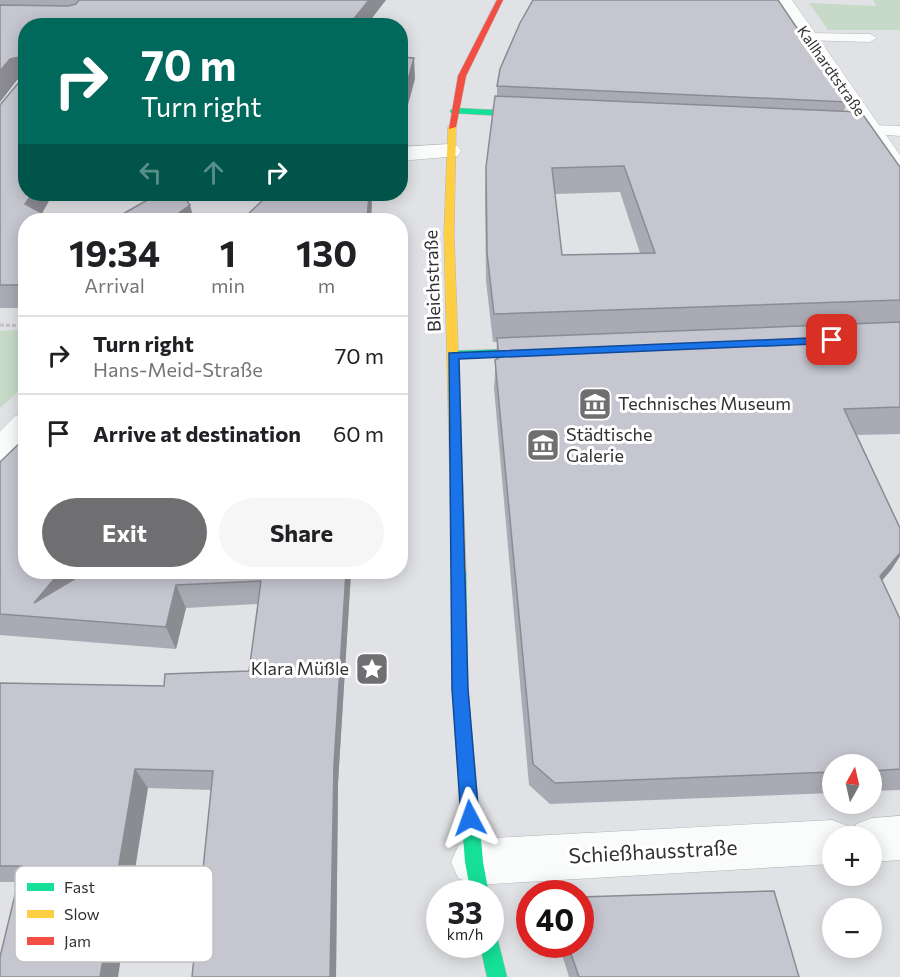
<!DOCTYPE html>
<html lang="en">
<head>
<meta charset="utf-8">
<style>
  :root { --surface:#fff; --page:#f6f6f6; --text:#202124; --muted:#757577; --line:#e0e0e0; --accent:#6f6f71 }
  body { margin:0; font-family:Commissioner,sans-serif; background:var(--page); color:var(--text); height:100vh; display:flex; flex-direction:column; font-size:22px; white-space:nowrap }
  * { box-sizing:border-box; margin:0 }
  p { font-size:20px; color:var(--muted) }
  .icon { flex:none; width:33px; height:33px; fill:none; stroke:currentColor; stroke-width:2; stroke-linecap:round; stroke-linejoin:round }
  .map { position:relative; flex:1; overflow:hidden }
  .details { position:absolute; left:18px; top:213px; width:390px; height:366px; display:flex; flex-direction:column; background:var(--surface); border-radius:24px; box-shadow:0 3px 15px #0003 }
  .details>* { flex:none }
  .top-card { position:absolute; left:18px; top:18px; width:390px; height:183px; border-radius:24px; box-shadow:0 3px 15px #0003; background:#00695c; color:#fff; overflow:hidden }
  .needle { width:39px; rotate:8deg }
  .buttons { position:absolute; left:822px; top:754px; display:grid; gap:12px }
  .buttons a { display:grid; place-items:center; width:60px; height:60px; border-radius:50%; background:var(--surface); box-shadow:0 3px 15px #0003; font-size:30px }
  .speed { position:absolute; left:426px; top:880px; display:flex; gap:12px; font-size:30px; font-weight:700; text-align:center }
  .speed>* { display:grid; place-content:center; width:78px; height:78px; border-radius:50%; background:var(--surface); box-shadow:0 3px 15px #0003; line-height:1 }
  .speed small { font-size:15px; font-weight:400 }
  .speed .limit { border:9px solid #d22; background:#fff; color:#111 }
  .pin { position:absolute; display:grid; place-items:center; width:51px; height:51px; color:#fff; margin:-26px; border-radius:12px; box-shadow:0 3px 9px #0006 }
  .me { position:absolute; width:66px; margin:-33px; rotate:356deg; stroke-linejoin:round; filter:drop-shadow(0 0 4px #0008) }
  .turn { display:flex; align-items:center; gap:21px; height:126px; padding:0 24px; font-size:27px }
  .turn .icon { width:78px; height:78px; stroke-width:2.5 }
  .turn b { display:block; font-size:42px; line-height:51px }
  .lanes { display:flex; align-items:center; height:57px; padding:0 24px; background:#0003; justify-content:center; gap:30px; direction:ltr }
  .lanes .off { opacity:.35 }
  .eta { display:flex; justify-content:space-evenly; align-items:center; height:102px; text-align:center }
  .eta b { font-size:36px; font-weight:700; line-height:42px }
  .primary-button { display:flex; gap:12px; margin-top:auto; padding:12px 24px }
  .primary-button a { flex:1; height:69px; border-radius:36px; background:var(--accent); color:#fff; font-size:24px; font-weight:700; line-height:69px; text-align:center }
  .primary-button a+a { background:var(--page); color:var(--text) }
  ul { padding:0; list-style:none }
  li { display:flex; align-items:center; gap:18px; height:78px; padding:0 24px; border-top:2px solid var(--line) }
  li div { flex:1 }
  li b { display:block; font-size:22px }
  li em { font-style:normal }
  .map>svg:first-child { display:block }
  .green { fill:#c7dac7 }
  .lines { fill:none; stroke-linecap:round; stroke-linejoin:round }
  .lane-casing { stroke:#b6b6b8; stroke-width:1 }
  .street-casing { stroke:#b6b6b8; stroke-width:1 }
  .fast-casing { stroke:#b6b6b8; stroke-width:1 }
  .slow-casing { stroke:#b6b6b8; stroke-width:1 }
  .jam-casing { stroke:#b6b6b8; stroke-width:1 }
  .path { stroke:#c3c3c4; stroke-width:3; stroke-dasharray:4 2; stroke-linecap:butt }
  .lane { fill:#fafbfb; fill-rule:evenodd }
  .street { fill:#fafbfb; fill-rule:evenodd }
  .fast { fill:#16e098; fill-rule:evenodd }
  .slow { fill:#ffcf43; fill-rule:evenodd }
  .jam { fill:#f24e42; fill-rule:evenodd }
  .wall { fill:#aaaab4; fill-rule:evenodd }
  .shaded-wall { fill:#8b8b92 }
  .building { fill:#c6c6d1; stroke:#8b8b92; stroke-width:1.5; fill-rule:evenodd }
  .route { fill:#1a73e8; stroke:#114b97; stroke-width:1.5 }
  .labels { text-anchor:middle; stroke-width:6; stroke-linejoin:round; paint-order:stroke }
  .far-street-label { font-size:15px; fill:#313133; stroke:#fff }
  .street-label { font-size:18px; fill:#313133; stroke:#fff }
  .poi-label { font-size:18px; fill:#313133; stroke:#fff; text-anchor:start }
  .near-street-label { font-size:21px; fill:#313133; stroke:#fff }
  .key { fill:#fff; stroke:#c1c1c2; stroke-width:1.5 }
  .key-label { font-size:16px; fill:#313133 }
</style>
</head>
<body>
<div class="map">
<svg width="900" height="977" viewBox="0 0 900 977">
  <rect width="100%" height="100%" fill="#e1e2e5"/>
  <path class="green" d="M873 0H900V30H828L809 3 876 6Z
    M20 330 25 331V385L0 408V331Z"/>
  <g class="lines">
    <defs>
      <path id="lane" d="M807 33 870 34 877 38 870 42 802 40 800 37 802 34Z
        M872 125 900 126V136L866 133 864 130Z"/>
      <path id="street" d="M774 0H792L900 155V178L892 176Z
        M450 144 458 146 461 151 458 156 400 161V147Z
        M26 413V443L11 458 0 462V431L15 416Z
        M900 816V860L872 862V837H832V864L474 885 458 878 451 862 458 846 474 839 832 820 848 826 852 836 856 824 872 818Z"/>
      <path id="fast" d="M454 108 539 112 543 115 539 118 451 113 450 111Z
        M541 348 545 349 547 352 545 355 453 359 447 355 453 351Z
        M459 565 464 567 466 571 468 689 483 862 489 894H471L465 862 452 689V571L454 567Z
        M490 934 497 937 507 977H487L480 945H490Z"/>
      <path id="slow" d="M452 124 456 127 454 234 466 571 464 575 459 577 454 575 452 571 444 234 448 127Z"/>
      <path id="jam" d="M497 0H503L466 76 456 127 449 129 458 76Z"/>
    </defs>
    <use href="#lane" class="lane-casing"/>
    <use href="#street" class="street-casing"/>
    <use href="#fast" class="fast-casing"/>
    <use href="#slow" class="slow-casing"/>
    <use href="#jam" class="jam-casing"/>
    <path class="path" d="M0 325 26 326"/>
    <use href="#lane" class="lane"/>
    <use href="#street" class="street"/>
    <use href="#fast" class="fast"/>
    <use href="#slow" class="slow"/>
    <use href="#jam" class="jam"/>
  </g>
  <path class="wall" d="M0 0H386L26 26V194H53L42 213 26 220V308H0V105L20 81V79L17 80 0 102Z
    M497 86 847 102 844 111 900 167V434L857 435 900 528V556L891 570 882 580 900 619V790L872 791V765H832V793L550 804 529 785 494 388 497 342H493L486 281 485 193 486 167 497 97ZM620 192 640 253 562 255 555 194Z
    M0 462 26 572H351L338 783 336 977H192L211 790 148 788 18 882H0V683L164 686 249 671 258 604 186 608 176 649 0 635Z
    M559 945H580L799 977H569Z"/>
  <path class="shaded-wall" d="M369 0H386L366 26H348Z
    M20 57 26 78 17 80 0 102V71L10 59Z
    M414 58 415 79 405 116 400 119V97Z
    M32 194H53L38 220 25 204Z
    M272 194H309L278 213 271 198Z
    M369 194H371L372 205 371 220H367Z
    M190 205 194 220H169Z
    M900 553V556L891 570 864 602 880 576Z
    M60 572H92L34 603Z
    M346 572H351L338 783 336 977H330L334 764Z
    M176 585 186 608 176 649 166 627Z
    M135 769 148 788 118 977H100Z"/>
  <path class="building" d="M79 0H369L348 26H26V194H32L25 204 55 220H26V285H0V105L20 81V57L10 59 0 71V5L68 6 76 4Z
    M533 0H778L847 102 497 86 500 69 520 23Z
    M400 57 414 58 404 95 400 97Z
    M495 96 861 112 900 167V300L494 314 487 253 486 167ZM624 166 655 253 562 255 552 168Z
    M158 194H182L190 205 169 220H112Z
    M269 194H272L271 198H302L309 194H369L367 220H242Z
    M900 322V407L844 409 900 528V553L880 576 900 619V769L872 771V765H832V772L555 783 533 764 495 360 499 358 497 338Z
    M26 437V572H60L34 603 86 572H346L334 764 330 977H192L213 771 135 769 100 977H0V957L22 866H0V683L164 686 165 674 249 671 261 581 176 585 166 627 0 614V462Z
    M774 891 799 977H579L568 945H580V897Z"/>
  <path class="route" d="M832 337 836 338V343L459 359 468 689 479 818 477 825 470 827 464 825 461 818 452 689 449 353Z"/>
  <defs>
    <symbol id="museum-square" viewBox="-11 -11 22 22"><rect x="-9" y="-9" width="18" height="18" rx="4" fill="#6f6f71" stroke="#fff"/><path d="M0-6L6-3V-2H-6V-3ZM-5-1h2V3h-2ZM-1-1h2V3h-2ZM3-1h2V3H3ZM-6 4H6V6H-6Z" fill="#fff"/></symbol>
    <symbol id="sight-square" viewBox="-11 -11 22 22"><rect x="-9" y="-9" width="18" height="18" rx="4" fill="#6f6f71" stroke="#fff"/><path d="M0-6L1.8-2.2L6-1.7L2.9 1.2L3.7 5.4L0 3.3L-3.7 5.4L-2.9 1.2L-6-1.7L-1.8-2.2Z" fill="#fff"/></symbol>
  </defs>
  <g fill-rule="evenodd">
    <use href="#museum-square" x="576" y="385" width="38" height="38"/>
    <use href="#museum-square" x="524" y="426" width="38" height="38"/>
    <use href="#sight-square" x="353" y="650" width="38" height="38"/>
  </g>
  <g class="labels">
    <g class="far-street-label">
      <text transform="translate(831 71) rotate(55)" y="5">Kallhardtstraße</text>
    </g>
    <g class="street-label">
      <text transform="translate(433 281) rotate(-92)" y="6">Bleichstraße</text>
    </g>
    <g class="poi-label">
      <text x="618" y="410">Technisches Museum</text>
      <text x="566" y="441">Städtische<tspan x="566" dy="21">Galerie</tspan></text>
      <text x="349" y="675" text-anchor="end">Klara Müßle</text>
    </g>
    <g class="near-street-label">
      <text transform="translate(653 852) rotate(-3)" y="7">Schießhausstraße</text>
    </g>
  </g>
  <rect x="15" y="866" width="198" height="96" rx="9" class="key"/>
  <rect x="27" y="883" width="27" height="8" fill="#16e098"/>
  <rect x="27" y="910" width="27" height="8" fill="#ffcf43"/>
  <rect x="27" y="937" width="27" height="8" fill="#f24e42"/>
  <g class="key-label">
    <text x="64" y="893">Fast</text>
    <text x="64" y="920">Slow</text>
    <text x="64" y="947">Jam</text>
  </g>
</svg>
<div class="buttons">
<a><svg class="needle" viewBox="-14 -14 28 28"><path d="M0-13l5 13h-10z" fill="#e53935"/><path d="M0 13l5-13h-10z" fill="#757577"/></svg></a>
<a>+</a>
<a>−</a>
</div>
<div class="speed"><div>33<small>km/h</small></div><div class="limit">40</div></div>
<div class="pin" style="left:832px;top:340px;background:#d93025"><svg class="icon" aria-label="arrive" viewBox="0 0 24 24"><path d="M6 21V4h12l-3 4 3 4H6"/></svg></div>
<svg class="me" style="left:470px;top:818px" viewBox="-20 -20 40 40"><path d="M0-17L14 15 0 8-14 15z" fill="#1a73e8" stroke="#fff" stroke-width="4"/></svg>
<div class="top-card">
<div class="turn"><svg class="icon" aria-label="right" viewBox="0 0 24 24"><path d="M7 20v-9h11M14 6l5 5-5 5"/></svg><div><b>70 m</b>Turn right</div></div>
<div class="lanes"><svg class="icon off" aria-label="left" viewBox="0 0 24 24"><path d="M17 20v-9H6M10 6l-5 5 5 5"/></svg><svg class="icon off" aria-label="ahead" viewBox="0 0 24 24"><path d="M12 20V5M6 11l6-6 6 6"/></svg><svg class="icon" aria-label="right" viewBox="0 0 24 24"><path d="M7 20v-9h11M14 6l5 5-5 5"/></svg></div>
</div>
<section class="details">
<div class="eta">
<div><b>19:34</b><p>Arrival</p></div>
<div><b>1</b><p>min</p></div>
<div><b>130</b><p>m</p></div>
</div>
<ul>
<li><svg class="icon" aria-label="right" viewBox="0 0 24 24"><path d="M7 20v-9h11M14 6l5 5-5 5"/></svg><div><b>Turn right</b><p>Hans-Meid-Straße</p></div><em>70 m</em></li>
<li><svg class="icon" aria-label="arrive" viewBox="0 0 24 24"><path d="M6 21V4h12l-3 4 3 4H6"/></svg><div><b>Arrive at destination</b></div><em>60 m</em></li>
</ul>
<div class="primary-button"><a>Exit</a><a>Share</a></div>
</section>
</div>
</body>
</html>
